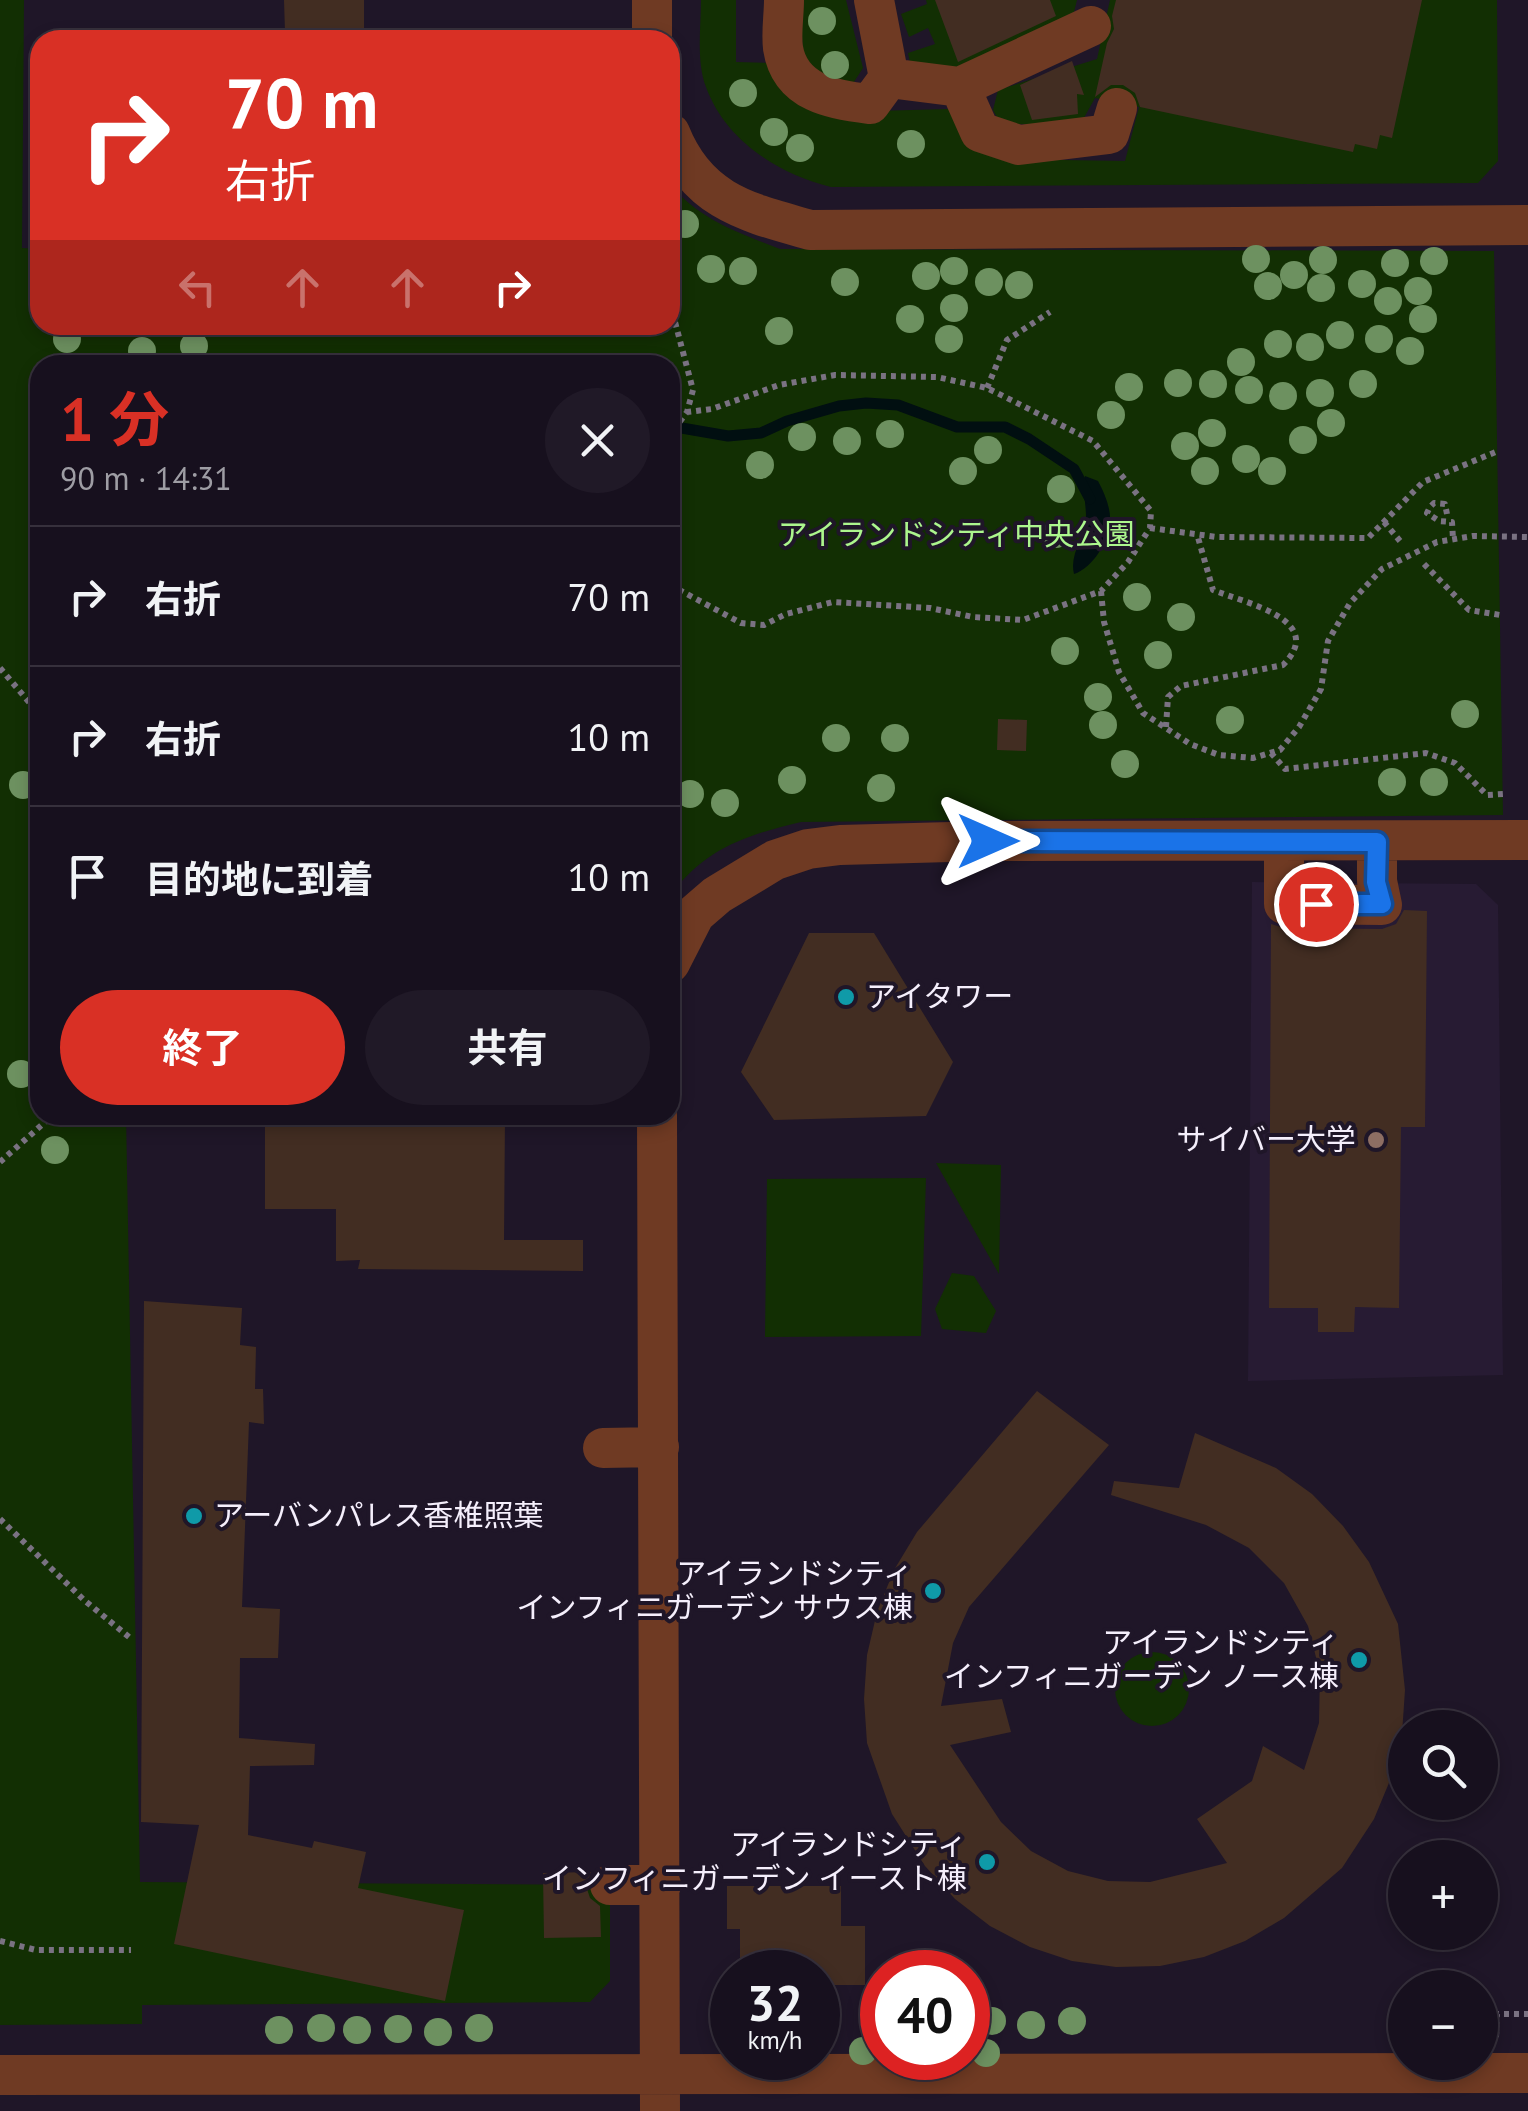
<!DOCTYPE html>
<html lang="ja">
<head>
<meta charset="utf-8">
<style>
  :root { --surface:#17101e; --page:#201927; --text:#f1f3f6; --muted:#9e9da4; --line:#36303c; --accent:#d93025 }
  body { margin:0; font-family:"PT Sans","Noto Sans JP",sans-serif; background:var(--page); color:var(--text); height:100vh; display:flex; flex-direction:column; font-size:38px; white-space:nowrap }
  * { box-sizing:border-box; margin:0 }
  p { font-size:32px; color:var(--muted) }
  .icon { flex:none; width:55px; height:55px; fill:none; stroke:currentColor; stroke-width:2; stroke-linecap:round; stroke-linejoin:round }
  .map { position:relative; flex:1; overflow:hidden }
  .sheet { position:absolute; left:30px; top:355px; width:650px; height:770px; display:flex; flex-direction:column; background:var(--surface); border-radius:30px; box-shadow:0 5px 15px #0003,0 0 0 2px var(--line) }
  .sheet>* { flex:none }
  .banner { position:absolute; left:30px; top:30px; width:650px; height:305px; border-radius:30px; box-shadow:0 5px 15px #0003,0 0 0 2px var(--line); background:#d93025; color:#fff; overflow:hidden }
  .controls { position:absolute; left:1388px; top:1710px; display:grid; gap:20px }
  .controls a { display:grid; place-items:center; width:110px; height:110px; border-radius:50%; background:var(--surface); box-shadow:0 5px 15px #0003,0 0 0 2px var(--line); font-size:50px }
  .speed { position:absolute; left:710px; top:1950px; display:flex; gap:20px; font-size:50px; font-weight:700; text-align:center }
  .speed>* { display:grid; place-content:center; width:130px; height:130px; border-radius:50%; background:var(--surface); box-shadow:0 5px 15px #0003,0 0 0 2px var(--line); line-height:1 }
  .speed small { font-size:25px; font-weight:400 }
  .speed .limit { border:15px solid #d22; background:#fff; color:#111 }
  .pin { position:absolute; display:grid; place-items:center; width:85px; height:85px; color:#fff; margin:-42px; border:5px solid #fff; border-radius:50%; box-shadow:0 2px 10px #0007 }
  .me { position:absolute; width:110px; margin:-55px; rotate:90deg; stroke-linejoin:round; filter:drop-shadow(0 0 8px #0008) }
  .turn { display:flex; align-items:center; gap:35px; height:210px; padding:0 30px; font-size:45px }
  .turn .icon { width:130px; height:130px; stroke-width:2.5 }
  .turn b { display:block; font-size:70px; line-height:85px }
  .lanes { display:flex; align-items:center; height:95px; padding:0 30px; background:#0003; justify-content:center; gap:50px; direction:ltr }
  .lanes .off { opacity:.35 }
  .round { display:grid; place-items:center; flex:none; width:105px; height:105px; border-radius:52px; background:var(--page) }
  .headline { display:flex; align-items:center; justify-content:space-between; height:170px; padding:0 30px }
  h1 { font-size:60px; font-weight:700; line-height:75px; color:var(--accent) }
  .button { display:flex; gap:20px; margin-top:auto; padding:20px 30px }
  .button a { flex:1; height:115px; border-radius:60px; background:var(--accent); color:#fff; font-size:40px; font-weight:700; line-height:115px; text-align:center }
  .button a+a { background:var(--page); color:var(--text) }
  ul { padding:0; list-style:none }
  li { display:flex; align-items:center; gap:30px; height:140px; padding:0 30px; border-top:2px solid var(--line) }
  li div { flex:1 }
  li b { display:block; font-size:38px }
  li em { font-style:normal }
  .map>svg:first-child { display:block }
  .built { fill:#271b33 }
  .green { fill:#122f03 }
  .water { fill:#010f11 }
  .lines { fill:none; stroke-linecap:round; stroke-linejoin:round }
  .stream { stroke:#010f11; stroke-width:11 }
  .building { fill:#422d22 }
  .path { stroke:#7a7282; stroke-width:6; stroke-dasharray:5 5; stroke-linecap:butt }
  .minor { stroke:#6f3a23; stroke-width:40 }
  .tree { fill:#6d9160 }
  .route-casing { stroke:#114b97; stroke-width:25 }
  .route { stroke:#1a73e8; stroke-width:18 }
  .culture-dot { fill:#0f9aa8; stroke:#1f1628; stroke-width:4 }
  .education-dot { fill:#8d6e63; stroke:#1f1628; stroke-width:4 }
  .labels { text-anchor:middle; stroke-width:8; stroke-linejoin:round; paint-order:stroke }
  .park-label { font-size:30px; fill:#acf68d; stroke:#1f1628 }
  .poi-label { font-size:30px; fill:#f5effc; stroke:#1f1628; text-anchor:end }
</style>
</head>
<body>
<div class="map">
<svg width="1528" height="2111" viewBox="0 0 1528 2111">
  <rect width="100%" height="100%" fill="#1f1628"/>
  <path class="built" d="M1252 882 1476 884 1498 905 1503 1375 1248 1381Z"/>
  <path class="green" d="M0 0H24L22 248 40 249V325H670V184C698 219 739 233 780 249L1494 251 1503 815 801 822C746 835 704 849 670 896V365H40V1115H126L140 1882 610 1885V1981L590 2002 142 2005V2024L0 2025Z
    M701 0H736V62L775 63 839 112 948 109 958 112 1005 159 1125 161 1139 107 1095 98 1080 125 1010 124 999 121 993 110 998 90 1097 59 1110 0H1497L1498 161 1478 183 831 187C778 174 725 140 706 87 696 61 701 27 701 0Z
    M800 0H846L863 68 852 85 816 77 803 54Z
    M926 0H1077L1074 12 962 70 911 67 908 53 935 44 928 28 909 37 901 14 927 4Z
    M936 1163 1001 1165 999 1274Z
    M926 1178 921 1336 765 1337 767 1179Z
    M952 1273 974 1276 996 1311 986 1333 942 1329 935 1309Z
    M1115 1689a37 37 0 1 1 74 0a37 37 0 1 1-74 0Z"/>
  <path class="water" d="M1085 476 1098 481C1104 492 1111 508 1110 521 1109 541 1093 568 1074 574 1069 554 1085 537 1086 517 1086 502 1082 491 1085 476Z"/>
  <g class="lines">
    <path class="stream" d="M670 426 728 436 761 433 787 421 839 406 866 403 898 405 957 427H1005L1029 439 1074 469 1090 499"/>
  </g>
  <path class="building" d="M284 0H364V32H285Z
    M935 0H1050L1056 16 958 62Z
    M1116 0H1422L1392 138 1380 135 1377 149 1355 144 1353 152 1140 107 1135 93 1123 85H1111L1095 97 1107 43 1114 29 1112 16Z
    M1072 61 1084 95 1077 94 1078 114 1032 120 1020 85Z
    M998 719 1027 720 1026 751 997 750Z
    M1404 910 1427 911 1425 1127H1401L1399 1308 1355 1307 1354 1332H1318V1308H1269L1271 924 1284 928 1382 929 1396 924Z
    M809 933H874L953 1062 926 1116 774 1120 741 1072Z
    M265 1115H505L504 1240H583V1271L358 1269 360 1260 336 1261V1209H265Z
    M144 1301 242 1308 240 1345 256 1347 255 1389H263L264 1424 249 1422 242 1607 280 1609 278 1658H240L239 1738 315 1744 314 1765 250 1766 248 1835 312 1848 314 1841 366 1852 358 1888 464 1910 445 2001 174 1944 199 1825 141 1822Z
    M1037 1391 1109 1445 969 1607 953 1643 941 1706 1002 1699 1011 1732 950 1745 1001 1822 1031 1851 1068 1871 1108 1881 1150 1882 1227 1863 1197 1819 1252 1781 1263 1746 1304 1770 1319 1723 1320 1673 1308 1626 1284 1583 1249 1548 1206 1525 1111 1495 1114 1481 1179 1488 1195 1433 1276 1468 1312 1494 1343 1526 1369 1562 1398 1624 1405 1690 1402 1734 1391 1778 1374 1819 1342 1868 1284 1918 1245 1941 1204 1957 1160 1966 1116 1967 1072 1961 1030 1947 990 1926 955 1899 925 1866 892 1814 867 1743 864 1699 867 1655 877 1612 894 1570 917 1532Z
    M591 1872 586 1886 590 1898 600 1906 601 1937 544 1938 543 1873Z
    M727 1886H841V1926H865V1985H818V1972H740V1929H727Z"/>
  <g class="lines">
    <path class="path" d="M670 303 693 390 687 412 670 435
      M987 388 1007 340 1050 312
      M1447 514 1445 504 1434 503 1430 507 1427 513 1439 521 1452 522 1453 539
      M1384 522 1400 541
      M1150 528 1217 537 1368 538 1423 482 1498 451
      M1424 564 1469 610 1500 615
      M670 585 741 623 764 625 786 614 833 602 930 608 973 617 1023 620 1101 591 1128 562 1150 528 1151 511 1093 441 987 388 937 377 835 375 779 385 712 409 687 412
      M1101 591 1104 622 1119 672 1143 713 1190 744 1219 755 1253 758 1280 750 1299 727 1321 689 1328 641 1350 603 1382 569 1437 542 1473 536 1528 537
      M0 668 40 715
      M1166 727 1168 697 1181 686 1283 665C1328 620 1245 603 1213 590L1197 534
      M1271 753 1285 769 1426 753 1455 763 1487 795 1503 794
      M0 1162 53 1115
      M0 1519 84 1600 129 1637
      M0 1941 36 1950H131
      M1496 2037 1497 2014H1528"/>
    <path class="minor" d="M784 0C784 15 781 33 783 48 790 93 833 100 870 104L889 78 874 0
      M652 40V0
      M889 78 960 87 1091 26
      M960 87 980 132 1019 145 1109 134 1117 108
      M670 133C697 201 746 212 810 230L1528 225
      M1284 842V904L1382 905 1377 881V842
      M670 963 695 914 717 895 775 860 808 849 840 845 987 841 1528 840
      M657 1115 660 2111
      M603 1448 659 1447
      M610 1885H661
      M0 2075 1528 2073"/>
  </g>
  <g class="tree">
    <circle cx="822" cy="21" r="14"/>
    <circle cx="835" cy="65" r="14"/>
    <circle cx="743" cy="93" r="14"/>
    <circle cx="774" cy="132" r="14"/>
    <circle cx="911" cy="144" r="14"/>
    <circle cx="800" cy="148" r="14"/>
    <circle cx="685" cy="224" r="14"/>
    <circle cx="1256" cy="259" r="14"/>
    <circle cx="1323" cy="260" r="14"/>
    <circle cx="1434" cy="261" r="14"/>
    <circle cx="1395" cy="263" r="14"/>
    <circle cx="711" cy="269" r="14"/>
    <circle cx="743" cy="271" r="14"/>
    <circle cx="954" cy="271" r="14"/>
    <circle cx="1294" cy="275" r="14"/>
    <circle cx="926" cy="276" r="14"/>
    <circle cx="845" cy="282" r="14"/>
    <circle cx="989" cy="282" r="14"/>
    <circle cx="1362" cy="284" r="14"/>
    <circle cx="1019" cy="285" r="14"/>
    <circle cx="1268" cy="286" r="14"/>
    <circle cx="1321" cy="288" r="14"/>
    <circle cx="1418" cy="291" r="14"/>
    <circle cx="1388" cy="301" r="14"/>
    <circle cx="954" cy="308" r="14"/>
    <circle cx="910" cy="319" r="14"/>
    <circle cx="1423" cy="319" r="14"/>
    <circle cx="779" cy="331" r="14"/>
    <circle cx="1340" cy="335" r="14"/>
    <circle cx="67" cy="339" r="14"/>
    <circle cx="949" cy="339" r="14"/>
    <circle cx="1379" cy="339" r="14"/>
    <circle cx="1278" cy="344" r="14"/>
    <circle cx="194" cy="346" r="14"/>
    <circle cx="1310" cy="347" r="14"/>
    <circle cx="142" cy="351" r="14"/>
    <circle cx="1410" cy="351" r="14"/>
    <circle cx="1241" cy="362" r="14"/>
    <circle cx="1178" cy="383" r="14"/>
    <circle cx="1213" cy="384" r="14"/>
    <circle cx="1363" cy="384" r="14"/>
    <circle cx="1129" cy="387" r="14"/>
    <circle cx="1249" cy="390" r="14"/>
    <circle cx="1320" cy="393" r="14"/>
    <circle cx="1283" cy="396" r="14"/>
    <circle cx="1111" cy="415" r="14"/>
    <circle cx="1331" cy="423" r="14"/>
    <circle cx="1212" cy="433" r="14"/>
    <circle cx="890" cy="434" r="14"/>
    <circle cx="802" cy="437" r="14"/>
    <circle cx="1303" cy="440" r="14"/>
    <circle cx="847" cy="441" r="14"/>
    <circle cx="1185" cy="446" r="14"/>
    <circle cx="988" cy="450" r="14"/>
    <circle cx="1246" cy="459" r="14"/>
    <circle cx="760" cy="465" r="14"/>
    <circle cx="963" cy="471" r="14"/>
    <circle cx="1205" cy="471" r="14"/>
    <circle cx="1272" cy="471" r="14"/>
    <circle cx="1061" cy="489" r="14"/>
    <circle cx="1056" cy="534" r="14"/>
    <circle cx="1137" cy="597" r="14"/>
    <circle cx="1181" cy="617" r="14"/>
    <circle cx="1065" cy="651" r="14"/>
    <circle cx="1158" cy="655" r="14"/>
    <circle cx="1098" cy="697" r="14"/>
    <circle cx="1465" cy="714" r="14"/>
    <circle cx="1230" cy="720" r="14"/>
    <circle cx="1103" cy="725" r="14"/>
    <circle cx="836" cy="738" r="14"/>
    <circle cx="895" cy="738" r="14"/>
    <circle cx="1125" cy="764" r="14"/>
    <circle cx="792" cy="780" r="14"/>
    <circle cx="1392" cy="782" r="14"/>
    <circle cx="1434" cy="782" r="14"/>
    <circle cx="23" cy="785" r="14"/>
    <circle cx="881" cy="788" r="14"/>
    <circle cx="690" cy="794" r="14"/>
    <circle cx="725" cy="803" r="14"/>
    <circle cx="21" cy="1074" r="14"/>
    <circle cx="55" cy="1150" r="14"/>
    <circle cx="992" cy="2021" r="14"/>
    <circle cx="1072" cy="2021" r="14"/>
    <circle cx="1031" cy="2025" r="14"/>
    <circle cx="321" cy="2028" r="14"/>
    <circle cx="479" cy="2028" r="14"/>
    <circle cx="398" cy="2029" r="14"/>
    <circle cx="279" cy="2030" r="14"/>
    <circle cx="357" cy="2030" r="14"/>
    <circle cx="438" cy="2032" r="14"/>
    <circle cx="863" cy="2051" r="14"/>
    <circle cx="986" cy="2053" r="14"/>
  </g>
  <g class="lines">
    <defs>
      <path id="route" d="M988 841 1377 842 1376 882 1382 904H1316"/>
    </defs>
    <use href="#route" class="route-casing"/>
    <use href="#route" class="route"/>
  </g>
  <g class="culture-dot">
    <circle cx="846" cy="997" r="10"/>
    <circle cx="194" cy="1516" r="10"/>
    <circle cx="933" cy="1591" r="10"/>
    <circle cx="1359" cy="1660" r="10"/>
    <circle cx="987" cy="1862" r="10"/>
  </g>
  <circle class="education-dot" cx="1376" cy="1140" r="10"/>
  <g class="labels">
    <g class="park-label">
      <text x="956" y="545">アイランドシティ中央公園</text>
    </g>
    <g class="poi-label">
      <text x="866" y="1007" text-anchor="start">アイタワー</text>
      <text x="1356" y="1150">サイバー大学</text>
      <text x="214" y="1526" text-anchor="start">アーバンパレス香椎照葉</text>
      <text x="913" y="1584">アイランドシティ<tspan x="913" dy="34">インフィニガーデン サウス棟</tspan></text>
      <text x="1339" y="1653">アイランドシティ<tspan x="1339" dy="34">インフィニガーデン ノース棟</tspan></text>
      <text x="967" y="1855">アイランドシティ<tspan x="967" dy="34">インフィニガーデン イースト棟</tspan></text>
    </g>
  </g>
</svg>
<div class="controls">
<a><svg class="icon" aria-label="search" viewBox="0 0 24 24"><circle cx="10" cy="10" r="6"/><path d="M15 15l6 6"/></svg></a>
<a>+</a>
<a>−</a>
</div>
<div class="speed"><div>32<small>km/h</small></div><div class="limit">40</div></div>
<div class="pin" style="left:1316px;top:904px;background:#d93025"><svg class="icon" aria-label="arrive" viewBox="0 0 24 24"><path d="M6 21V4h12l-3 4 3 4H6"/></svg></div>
<svg class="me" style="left:988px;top:841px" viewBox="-20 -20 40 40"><path d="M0-17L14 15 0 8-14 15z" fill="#1a73e8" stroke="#fff" stroke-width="4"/></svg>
<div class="banner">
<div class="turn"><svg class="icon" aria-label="right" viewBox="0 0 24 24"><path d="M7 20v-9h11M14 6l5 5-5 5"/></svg><div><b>70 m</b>右折</div></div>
<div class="lanes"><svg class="icon off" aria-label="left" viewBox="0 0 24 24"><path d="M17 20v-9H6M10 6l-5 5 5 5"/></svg><svg class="icon off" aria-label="ahead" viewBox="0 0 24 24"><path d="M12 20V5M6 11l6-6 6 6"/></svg><svg class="icon off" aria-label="ahead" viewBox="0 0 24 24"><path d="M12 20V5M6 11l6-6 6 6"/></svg><svg class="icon" aria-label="right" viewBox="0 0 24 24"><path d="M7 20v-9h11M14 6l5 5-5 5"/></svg></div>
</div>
<section class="sheet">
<div class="headline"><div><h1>1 分</h1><p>90 m · 14:31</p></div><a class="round"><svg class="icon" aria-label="close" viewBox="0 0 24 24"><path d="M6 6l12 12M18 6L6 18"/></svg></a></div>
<ul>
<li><svg class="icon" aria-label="right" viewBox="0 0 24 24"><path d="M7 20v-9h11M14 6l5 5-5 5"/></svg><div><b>右折</b></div><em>70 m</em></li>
<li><svg class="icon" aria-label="right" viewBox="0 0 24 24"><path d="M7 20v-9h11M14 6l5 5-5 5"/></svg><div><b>右折</b></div><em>10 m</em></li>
<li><svg class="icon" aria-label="arrive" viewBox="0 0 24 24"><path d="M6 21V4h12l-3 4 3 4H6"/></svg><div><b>目的地に到着</b></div><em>10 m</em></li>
</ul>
<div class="button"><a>終了</a><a>共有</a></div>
</section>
</div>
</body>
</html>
